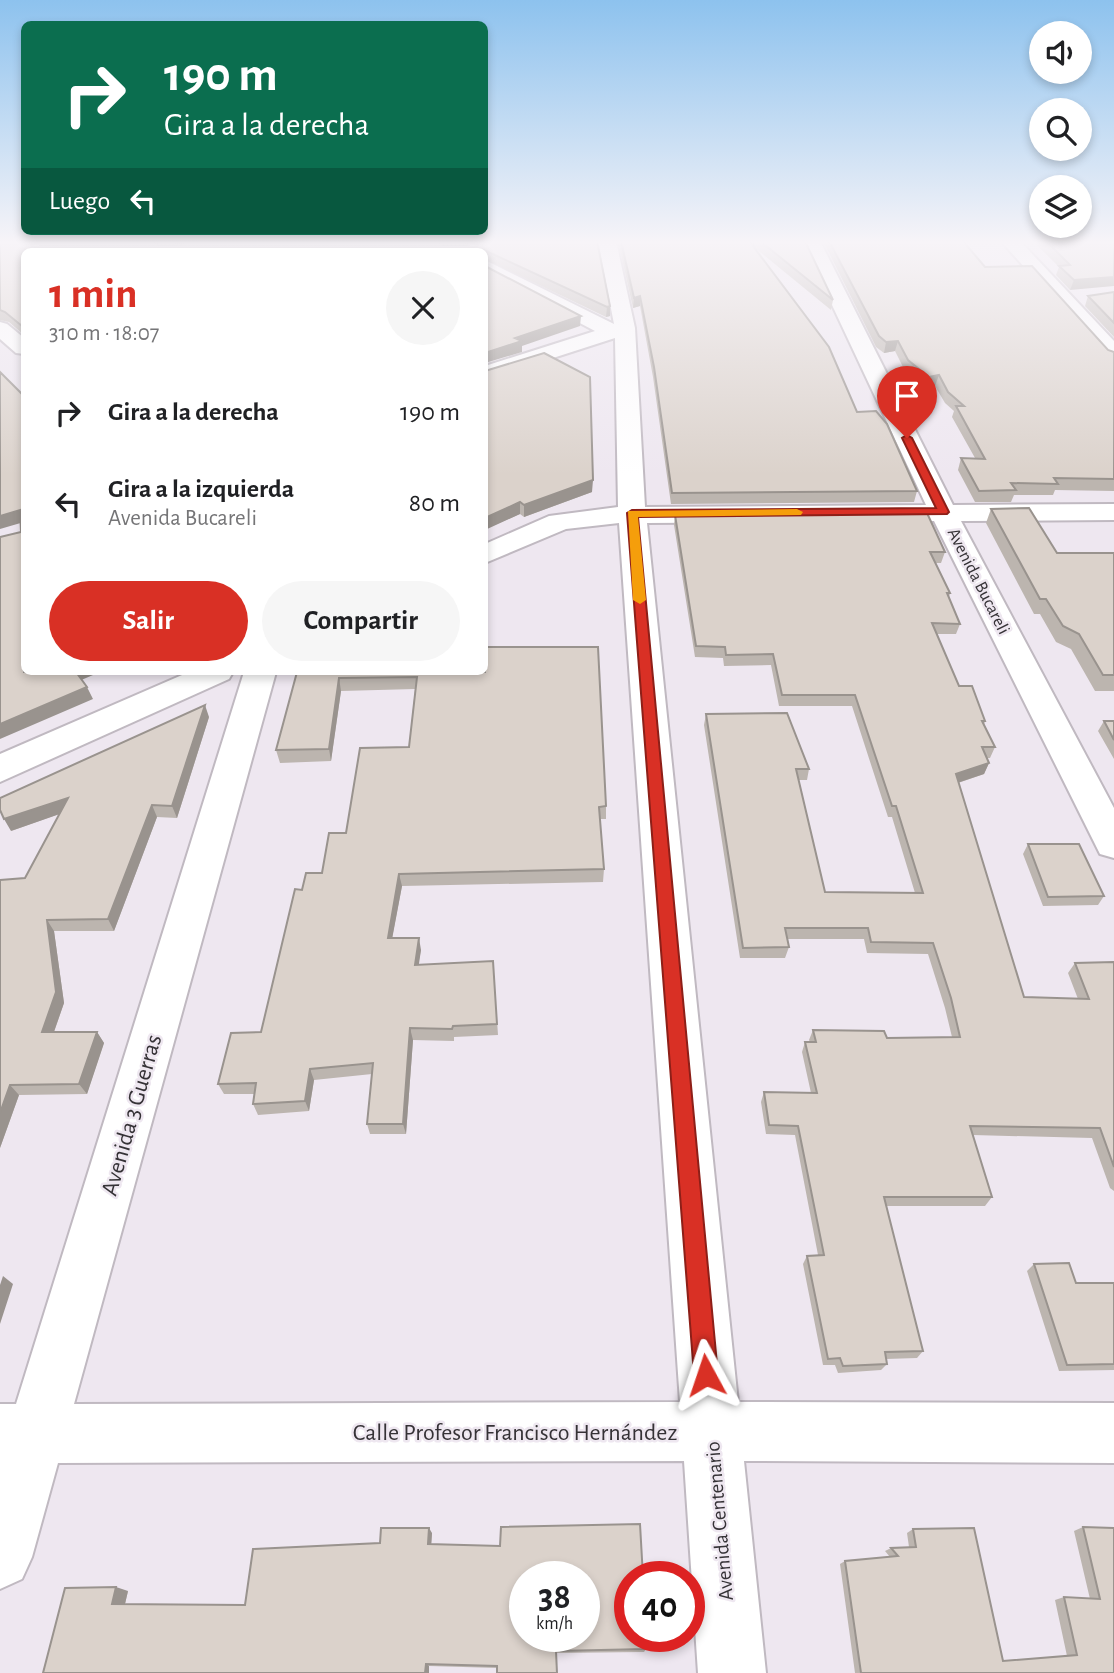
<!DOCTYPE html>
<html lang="es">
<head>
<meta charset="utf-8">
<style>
  :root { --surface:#fff; --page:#f6f6f6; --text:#202124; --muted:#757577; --accent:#d93025 }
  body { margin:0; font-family:"Alegreya Sans",sans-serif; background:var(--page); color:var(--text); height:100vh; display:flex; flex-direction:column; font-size:26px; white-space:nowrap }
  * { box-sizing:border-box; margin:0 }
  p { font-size:23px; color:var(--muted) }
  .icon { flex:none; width:38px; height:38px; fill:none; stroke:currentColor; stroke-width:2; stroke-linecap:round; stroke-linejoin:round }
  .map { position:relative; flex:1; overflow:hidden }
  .side { position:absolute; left:21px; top:248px; width:467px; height:427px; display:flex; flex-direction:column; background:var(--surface); border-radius:10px; box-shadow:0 4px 10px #0003 }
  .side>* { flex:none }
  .hud { position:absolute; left:21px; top:21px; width:467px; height:214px; border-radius:10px; box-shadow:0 4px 10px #0003; background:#0b6e4f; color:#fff; overflow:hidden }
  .controls { position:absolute; left:1029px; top:21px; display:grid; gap:14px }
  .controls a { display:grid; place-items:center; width:63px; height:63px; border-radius:50%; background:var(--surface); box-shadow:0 4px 10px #0003; font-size:35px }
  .speed { position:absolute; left:509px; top:1561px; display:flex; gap:14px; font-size:35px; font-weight:700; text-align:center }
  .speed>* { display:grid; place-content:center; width:91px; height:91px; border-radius:50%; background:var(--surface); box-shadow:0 4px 10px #0003; line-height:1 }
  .speed small { font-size:18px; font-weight:400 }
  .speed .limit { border:10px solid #d22; background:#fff; color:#111 }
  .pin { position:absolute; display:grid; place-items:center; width:60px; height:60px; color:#fff; margin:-72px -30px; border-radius:50% 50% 50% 0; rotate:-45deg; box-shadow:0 0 7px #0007 }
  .pin .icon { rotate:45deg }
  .me { position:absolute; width:77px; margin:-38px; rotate:355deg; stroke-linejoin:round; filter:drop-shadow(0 0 5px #0008) }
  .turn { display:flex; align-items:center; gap:24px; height:147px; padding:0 28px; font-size:32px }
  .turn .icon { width:91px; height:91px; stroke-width:2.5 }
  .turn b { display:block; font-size:49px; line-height:60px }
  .then { display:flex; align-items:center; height:66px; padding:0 28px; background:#0003; gap:14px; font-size:26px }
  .round { display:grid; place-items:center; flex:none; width:74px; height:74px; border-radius:37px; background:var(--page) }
  .head { display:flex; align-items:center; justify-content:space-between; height:119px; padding:0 28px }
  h1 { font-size:42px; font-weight:600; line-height:52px; color:var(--accent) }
  .cta { display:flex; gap:14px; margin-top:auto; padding:14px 28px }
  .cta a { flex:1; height:80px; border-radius:42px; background:var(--accent); color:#fff; font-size:28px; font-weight:600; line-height:80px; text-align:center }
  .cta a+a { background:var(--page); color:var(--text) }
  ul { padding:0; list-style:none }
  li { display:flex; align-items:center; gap:21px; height:91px; padding:0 28px }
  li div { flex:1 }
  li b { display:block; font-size:26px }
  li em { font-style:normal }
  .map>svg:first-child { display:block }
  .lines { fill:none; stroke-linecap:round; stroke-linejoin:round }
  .minor-casing { stroke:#c0b9c1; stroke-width:4 }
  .minor { fill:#fff; fill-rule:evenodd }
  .wall { fill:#bcb5af }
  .shaded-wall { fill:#99938e }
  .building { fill:#dbd2cb; stroke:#99938e; stroke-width:2; fill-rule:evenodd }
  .route { fill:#d93025; stroke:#8d1f18; stroke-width:2 }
  .slow { fill:#f59e0b }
  .labels { text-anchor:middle; stroke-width:5; stroke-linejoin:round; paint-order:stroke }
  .far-street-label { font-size:18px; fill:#353236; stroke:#eee7f0 }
  .street-label { font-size:21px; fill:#353236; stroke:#eee7f0 }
  .near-street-label { font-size:24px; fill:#353236; stroke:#eee7f0 }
</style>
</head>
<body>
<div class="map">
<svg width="1114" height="1673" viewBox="0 0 1114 1673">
  <rect width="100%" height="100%" fill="#eee7f0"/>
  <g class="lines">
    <defs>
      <path id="minor" d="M148 241H170L184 252H162Z
        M427 241H450L467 252H444Z
        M598 241H616L635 328 645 507 926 505 802 241H820L953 505 1114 504V520L961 521 1114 808V858L1100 854 1095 844 934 521 647 523 738 1402 1114 1403V1463L744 1461 766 1673H698L684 1461 58 1463 32 1557 22 1579 0 1589V1404H16L244 672H276L74 1404 680 1402 619 523 566 529 485 563V544L549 516 618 507 615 338 485 380V366L595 331 485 273V260L614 324Z
        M1001 241H1020L1114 341V361L1106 359Z
        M0 322 7 324 24 338V354L16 353 0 339Z
        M189 672H233L229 679 0 782V754Z"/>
    </defs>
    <use href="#minor" class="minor-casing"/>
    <use href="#minor" class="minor"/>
  </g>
  <path class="wall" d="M0 241 159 245 179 244 174 241H436L442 245H460L454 241H597L610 316 606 317 485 259V252H24V335L9 322 0 320Z
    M618 241H805L833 300 831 310 754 247 857 412 917 491 914 502 671 504 653 377 640 306 633 308Z
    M823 241H963L985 267 1108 350 1114 352V491L1055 490 1053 495H1014L1011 502H975L958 470 961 458H975L952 417 954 411 945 403 935 386 926 387 905 371 895 351 884 353 876 347Z
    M1033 241H1114L1070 290 1056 275 1059 267Z
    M1114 292V337L1085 306 1088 296Z
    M485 371 592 492 524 517 520 514 485 529Z
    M991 509 1057 553H1114V691H1095L1071 649 1056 642 1040 614H1034L986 523Z
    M675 515 945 552 941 563H936L950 593 949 597 960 624 956 634H937L959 686 985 721 984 725 995 747 990 758H986L989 763 984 774 958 783 1024 997 1078 999 1068 973 1075 963 1114 962V1191L1110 1188 1092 1138 973 1135 992 1197 985 1206H886L923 1351 917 1358 886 1359 887 1364 881 1370 838 1373 835 1365H823L803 1264 807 1256 818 1255 795 1135 766 1134 761 1102 764 1092 811 1093 802 1052 805 1042H810L809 1040 813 1030 887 1038 952 1037 945 1008 928 954 867 953 864 939H787L789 947 785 958H740L704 725 706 714 809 769 807 780H799L825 892 915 893 892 817H888L852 706H779L771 665 724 666 723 658 695 657 674 525Z
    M297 672H485L606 806V819H600L604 869 603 882 402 886 392 938 421 950 418 965 493 961 498 1035 454 1037V1041L413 1040 406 1134H370L367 1124 372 1074 314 1080 309 1111 258 1115 253 1104 254 1094H224L218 1084 261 1032 302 890 322 873 346 833 409 747 415 689 341 691 331 761 280 763 276 750Z
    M209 717 177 818 157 817 114 931H54L64 1003 54 1032H97L104 1043 87 1094 19 1095 0 1148 25 878 59 814 11 831Z
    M1104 721H1114V759L1098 731Z
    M1028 844 1104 896 1098 905 1043 906 1023 854Z
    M1034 1264 1076 1283H1114V1370L1059 1371 1027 1271Z
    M1083 1527 1114 1528V1673H855L840 1564 845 1561 890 1557 885 1551 891 1548 909 1547 907 1533 913 1529 1003 1661 1067 1656 1055 1600 1064 1597 1090 1599 1074 1531Z
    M432 1533 431 1544 646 1649 644 1652 556 1653 497 1668 429 1666 43 1673 128 1591 125 1604 245 1605 380 1543Z"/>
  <path class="shaded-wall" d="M752 241H755L754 247 749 252 750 242Z
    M1114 277V286L1070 290 1074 280Z
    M640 296V306L633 308 634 298Z
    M610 306V316L606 317 607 307Z
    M581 316 580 326 522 346V352L485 363V353L515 338Z
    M898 341 895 351 884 353 886 342Z
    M939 375 935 386 926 387 929 377Z
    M593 480 592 492 524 517V505Z
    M520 502V514L485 530V518Z
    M20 510 24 522 0 529V516Z
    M75 672H100L79 681Z
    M339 678 341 691 331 761 329 749Z
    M87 687 93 699 0 739V724Z
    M205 705 209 717 177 818 172 806Z
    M989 763 984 774 951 785 956 774Z
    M68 798 74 809 11 831 4 819Z
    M152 805 157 817 114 931 108 919Z
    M399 874 402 886 390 950 388 938Z
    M47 920 54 931 64 1003 50 1043 42 1032Z
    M419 938 421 950 417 977 415 965Z
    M410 1028 413 1040 406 1134 403 1124Z
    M97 1032 104 1043 87 1094 79 1084Z
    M310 1069 314 1080 309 1111 305 1101Z
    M10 1085 19 1095 0 1148V1113Z
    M3 1276 13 1284 0 1324V1285Z
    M429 1528 432 1533 431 1549 428 1544Z
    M116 1587 128 1591 124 1608 112 1604Z
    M426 1664 429 1666V1673H425Z"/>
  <path class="building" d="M0 241H154L159 245 184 244 183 241H436L442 245H466L469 242 467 241H597L610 306 607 307 482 249 483 252H24V325L22 326 5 312 0 310Z
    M621 241H752L750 242 829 347 857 412 876 411 887 424 917 491 672 493 654 367 640 296 634 298Z
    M760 241H805L833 300Z
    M829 241H963L985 267 1032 266 1108 350 1114 352V479L1054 478 1058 484 1011 483 1016 490 979 491 961 458 985 459 956 406H964L948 392 939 375 929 377 908 360 898 341 886 342 879 336Z
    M1046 241H1114V277L1074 280 1059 266 1070 265Z
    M485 266 581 316 515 338 522 341 485 353Z
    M1114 292V323L1088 296Z
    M544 353 590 377 593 480 524 505 520 502 485 518V371Z
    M0 372 24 396V672H76L87 687 0 724V537L21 532 20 510 0 516Z
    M1029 508 1057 553H1114V675H1103L1079 634 1063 626 1046 599H1040L991 509Z
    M927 513 945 552H930L950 593H947L960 624 932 623 959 686H972L985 721H982L995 747H982L989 763 956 774 1024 997 1089 999 1075 963 1114 962V1167L1100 1128 970 1126 992 1197H884L923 1351 885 1352 887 1364 843 1366 840 1358 828 1359 807 1256 824 1255 798 1126 769 1125 764 1092 817 1093 805 1042H816L813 1030 884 1031 887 1038 960 1037 951 998 933 943 871 942 868 928H785L789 947 743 948 706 714 787 713 809 769H796L825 892 923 893 896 806H892L855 695H782L773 654 726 655 725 647 696 646 675 515Z
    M485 647H598L606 806 599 807 604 869 399 874 388 938H419L415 965 493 961 497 1024 453 1026 452 1029 410 1028 403 1124H367L373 1063 310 1069 305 1101 253 1104 256 1083 218 1084 231 1033 261 1032 295 889 302 890 306 873H322L329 833H346L360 748 409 747 417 677 339 678 329 749 276 750 297 672H485Z
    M205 705 172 806 152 805 108 919 47 920 56 992 42 1032H97L79 1084 10 1085 0 1113V880L25 878 68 798 4 819 0 810V798Z
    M1104 721H1114V740Z
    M1028 844H1079L1104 896 1048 897Z
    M1069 1263 1076 1283H1114V1364L1067 1365 1034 1264Z
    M640 1524 643 1577H630V1636H646V1649L556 1651 557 1673H497V1666L426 1664 425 1673H43L65 1588 116 1587 112 1604 245 1605 253 1549 380 1543 381 1528H429L428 1544 500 1546 501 1527ZM525 1577H584V1636H525Z
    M1083 1527 1114 1528V1673H861L845 1561 898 1556 891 1548 916 1547 913 1529 974 1528 1003 1661 1077 1655 1064 1597 1100 1599Z"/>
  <linearGradient id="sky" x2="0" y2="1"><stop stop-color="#8dc2ee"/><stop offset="0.51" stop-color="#f7f4f8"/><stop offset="1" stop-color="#f7f4f8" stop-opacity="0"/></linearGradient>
  <rect width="1114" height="475" fill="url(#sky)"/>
  <path class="route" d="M907 435 912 438 949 512 947 514 638 517 718 1375 714 1384 706 1387 697 1384 694 1375 627 513 632 510 936 508 902 438Z"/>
  <path class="slow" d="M797 509 803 512 801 515 638 517 646 600 640 604 633 600 628 511Z"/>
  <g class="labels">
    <g class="far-street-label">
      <text transform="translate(979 581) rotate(63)" y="6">Avenida Bucareli</text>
    </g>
    <g class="street-label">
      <text transform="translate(719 1521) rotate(-95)" y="7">Avenida Centenario</text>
    </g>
    <g class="near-street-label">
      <text transform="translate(131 1115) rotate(-74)" y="8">Avenida 3 Guerras</text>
      <text x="515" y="1440">Calle Profesor Francisco Hernández</text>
    </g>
  </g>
</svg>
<div class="controls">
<a><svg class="icon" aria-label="sound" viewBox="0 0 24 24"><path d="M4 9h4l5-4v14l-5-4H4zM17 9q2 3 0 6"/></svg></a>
<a><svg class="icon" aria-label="search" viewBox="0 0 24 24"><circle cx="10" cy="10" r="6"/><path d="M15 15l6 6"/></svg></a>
<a><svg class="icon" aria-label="layers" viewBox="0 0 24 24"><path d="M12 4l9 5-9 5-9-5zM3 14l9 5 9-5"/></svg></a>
</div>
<div class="speed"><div>38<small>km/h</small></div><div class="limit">40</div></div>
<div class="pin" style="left:907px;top:438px;background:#d93025"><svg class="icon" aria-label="arrive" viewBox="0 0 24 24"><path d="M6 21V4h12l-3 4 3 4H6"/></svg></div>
<svg class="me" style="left:706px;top:1375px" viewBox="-20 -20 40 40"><path d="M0-17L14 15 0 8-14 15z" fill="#d93025" stroke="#fff" stroke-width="4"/></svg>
<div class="hud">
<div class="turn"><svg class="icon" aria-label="right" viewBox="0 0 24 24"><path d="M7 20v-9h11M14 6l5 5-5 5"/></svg><div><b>190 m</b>Gira a la derecha</div></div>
<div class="then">Luego<svg class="icon" aria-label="left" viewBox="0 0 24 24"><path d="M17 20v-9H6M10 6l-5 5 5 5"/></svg></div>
</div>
<section class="side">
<div class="head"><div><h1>1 min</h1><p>310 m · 18:07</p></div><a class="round"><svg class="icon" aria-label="close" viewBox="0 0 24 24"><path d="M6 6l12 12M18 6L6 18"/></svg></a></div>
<ul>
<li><svg class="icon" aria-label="right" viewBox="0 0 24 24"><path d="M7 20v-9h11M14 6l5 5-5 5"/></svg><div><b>Gira a la derecha</b></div><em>190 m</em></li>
<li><svg class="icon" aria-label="left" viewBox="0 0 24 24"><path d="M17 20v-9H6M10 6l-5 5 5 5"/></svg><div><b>Gira a la izquierda</b><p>Avenida Bucareli</p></div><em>80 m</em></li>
</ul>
<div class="cta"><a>Salir</a><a>Compartir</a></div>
</section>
</div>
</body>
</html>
